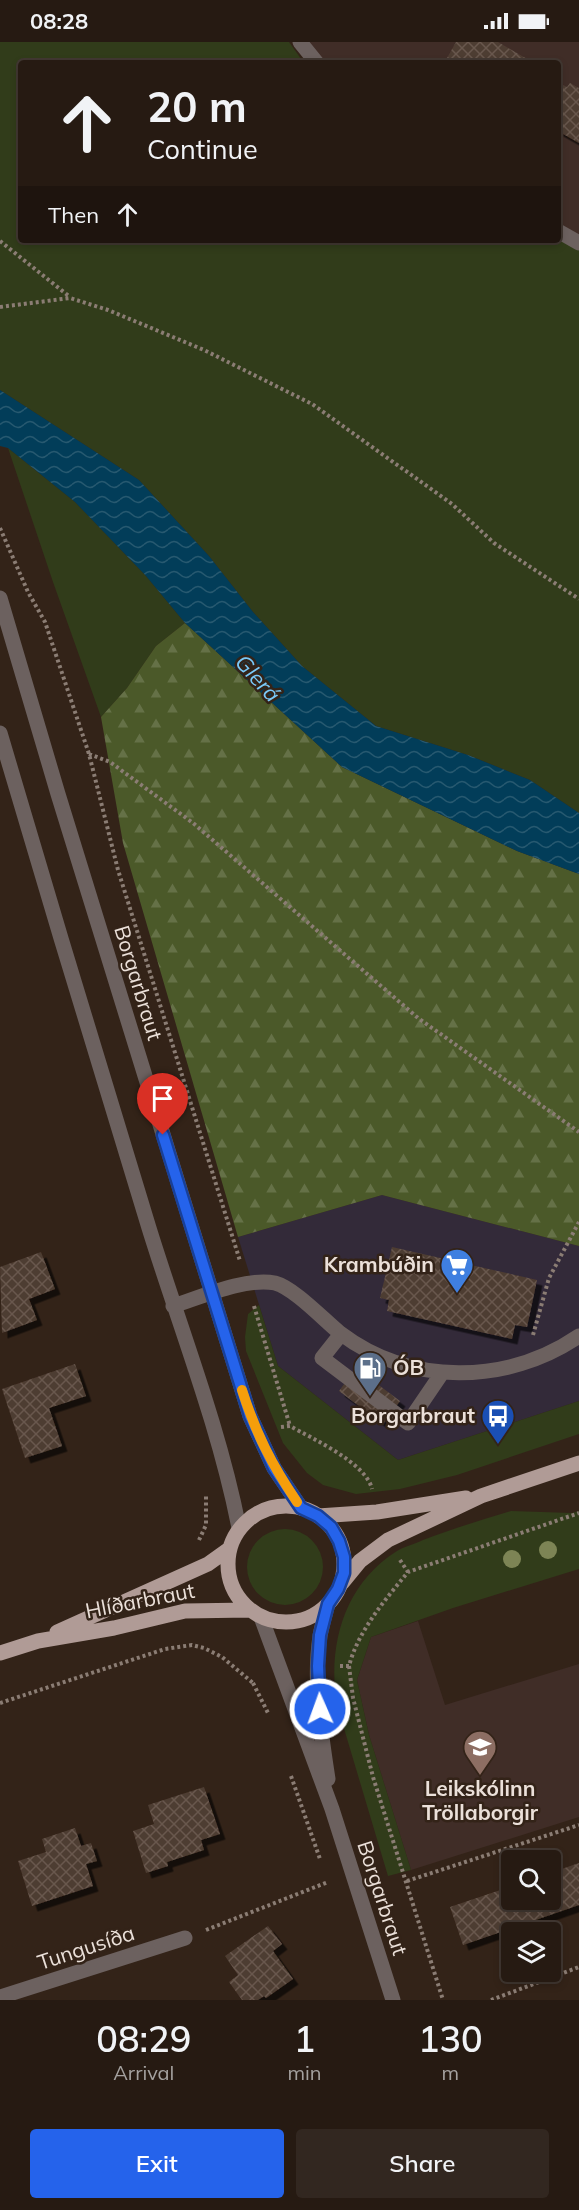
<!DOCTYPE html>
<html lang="en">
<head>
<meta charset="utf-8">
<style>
  :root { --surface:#261a12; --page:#322720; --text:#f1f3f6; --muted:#a4a19f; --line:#423832; --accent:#2563eb }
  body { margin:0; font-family:Mulish,sans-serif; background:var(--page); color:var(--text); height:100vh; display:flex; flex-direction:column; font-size:22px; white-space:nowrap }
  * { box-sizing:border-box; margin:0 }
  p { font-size:20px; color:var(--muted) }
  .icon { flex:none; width:33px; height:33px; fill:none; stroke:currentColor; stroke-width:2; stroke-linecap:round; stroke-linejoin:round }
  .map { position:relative; height:1958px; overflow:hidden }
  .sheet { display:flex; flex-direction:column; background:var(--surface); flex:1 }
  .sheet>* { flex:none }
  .banner { position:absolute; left:18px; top:18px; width:543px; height:183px; border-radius:6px; box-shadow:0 3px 9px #0003,0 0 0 2px var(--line); background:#261a12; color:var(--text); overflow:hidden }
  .fabs { position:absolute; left:501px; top:1808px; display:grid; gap:12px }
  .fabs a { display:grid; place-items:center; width:60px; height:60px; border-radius:6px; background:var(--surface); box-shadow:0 3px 9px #0003,0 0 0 2px var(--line); font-size:30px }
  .pin { position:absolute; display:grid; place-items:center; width:51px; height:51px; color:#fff; margin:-62px -26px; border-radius:50% 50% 50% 0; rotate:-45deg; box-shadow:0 0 6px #0007 }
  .pin .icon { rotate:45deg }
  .me { position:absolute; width:66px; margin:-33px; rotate:358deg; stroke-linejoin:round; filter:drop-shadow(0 0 4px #0008) }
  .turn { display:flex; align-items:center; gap:21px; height:126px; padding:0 30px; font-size:27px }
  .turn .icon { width:78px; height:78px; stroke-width:2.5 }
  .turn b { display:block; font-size:42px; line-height:51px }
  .then { display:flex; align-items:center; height:57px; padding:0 30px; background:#0003; gap:12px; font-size:22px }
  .eta { display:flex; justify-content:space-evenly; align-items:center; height:102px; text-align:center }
  .eta b { font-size:36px; font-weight:600; line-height:42px }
  .action { display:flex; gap:12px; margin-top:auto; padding:12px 30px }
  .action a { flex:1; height:69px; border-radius:6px; background:var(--accent); color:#fff; font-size:24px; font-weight:600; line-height:69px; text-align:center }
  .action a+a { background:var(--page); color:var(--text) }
  .status { display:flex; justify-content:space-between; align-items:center; height:42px; padding:0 30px; background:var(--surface); direction:ltr }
  .status svg { height:16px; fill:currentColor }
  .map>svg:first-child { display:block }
  .commercial { fill:#332a39 }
  .education { fill:#402d27 }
  .grass { fill:#313c1a }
  .forest { fill:url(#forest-firs) }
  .water { fill:url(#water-waves) }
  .building { fill:url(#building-cross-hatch); filter:url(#shadow) }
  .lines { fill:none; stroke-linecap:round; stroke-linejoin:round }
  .path { stroke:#8b7d74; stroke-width:4; stroke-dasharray:3 3; stroke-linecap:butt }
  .minor { stroke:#6c615f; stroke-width:15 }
  .major { stroke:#b09b96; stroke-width:15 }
  .tree { fill:#7d8455 }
  .route-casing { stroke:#184099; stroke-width:15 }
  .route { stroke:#2563eb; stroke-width:10 }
  .slow { stroke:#f59e0b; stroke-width:10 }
  .labels { text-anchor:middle; stroke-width:5; stroke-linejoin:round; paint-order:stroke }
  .street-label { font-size:21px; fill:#ebe0d9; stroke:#332318 }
  .poi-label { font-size:21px; font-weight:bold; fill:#ebe0d9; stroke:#332318; text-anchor:end }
  .water-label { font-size:22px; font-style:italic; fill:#7ac9f8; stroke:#332318 }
</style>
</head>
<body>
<div class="status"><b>08:28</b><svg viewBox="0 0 49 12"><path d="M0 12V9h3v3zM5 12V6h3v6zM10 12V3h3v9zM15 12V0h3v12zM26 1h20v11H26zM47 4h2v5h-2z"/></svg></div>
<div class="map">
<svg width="579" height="1958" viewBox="0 0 579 1958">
  <defs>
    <pattern id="forest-firs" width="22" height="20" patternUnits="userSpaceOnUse" patternTransform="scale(1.5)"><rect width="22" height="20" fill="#4b5929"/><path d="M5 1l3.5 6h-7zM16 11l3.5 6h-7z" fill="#657147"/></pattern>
    <pattern id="water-waves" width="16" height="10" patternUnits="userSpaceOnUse" patternTransform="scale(1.5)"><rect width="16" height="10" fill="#023d59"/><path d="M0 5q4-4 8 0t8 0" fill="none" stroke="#275970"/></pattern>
    <pattern id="building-cross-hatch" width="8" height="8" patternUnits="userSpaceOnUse" patternTransform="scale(1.5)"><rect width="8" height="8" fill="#4e3c31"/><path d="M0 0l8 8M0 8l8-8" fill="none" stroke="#68584e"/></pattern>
    <filter id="shadow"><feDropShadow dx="5.5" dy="5.5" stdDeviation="0" flood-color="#0009"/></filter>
  </defs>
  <rect width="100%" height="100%" fill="#332318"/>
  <path class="commercial" d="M382 1153 579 1204V1359L398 1418 278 1324 238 1195Z"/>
  <path class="education" d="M296 0H579V205L558 193V21H310Z
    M418 1579 445 1663 579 1622V1775L411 1828 369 1693 357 1638 371 1595Z"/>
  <path class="grass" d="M0 0H289L304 21H21V198H558V193L579 205V771L530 738 468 713 376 684 302 624 253 570 209 514 139 438 0 348Z
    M8 406 75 460 146 534 185 581 156 604 127 646 101 675 53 540Z
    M259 1263 278 1324 398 1418 579 1359V1392L457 1433 400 1447 356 1452 323 1443 307 1431 283 1401 246 1309 245 1295 248 1272Z
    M511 1469 572 1471 579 1469V1527L453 1566 371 1595 357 1638 369 1693 411 1828 388 1834 337 1663C327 1604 344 1542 397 1509 405 1504 415 1502 423 1498 452 1487 481 1478 511 1469Z
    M247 1525a38 38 0 1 1 76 0a38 38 0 1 1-76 0Z"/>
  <path class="forest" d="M185 581 342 725 517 809 579 832V1204L382 1153 238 1195 123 801 101 675 127 646 156 604Z"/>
  <path class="water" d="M0 348 139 438 209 514 253 570 302 624 376 684 468 713 530 738 579 771V832L517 809 342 725 185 581 146 534 75 460 8 406 0 404Z"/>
  <path class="building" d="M456 0H498L534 21H455L447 16Z
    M558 40 567 45 570 41 579 46V101L558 89Z
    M392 1205 537 1238 527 1285 515 1283 512 1297 387 1269 389 1258 380 1256Z
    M41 1210 55 1247 29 1257 37 1278 2 1291 0 1225Z
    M75 1322 86 1354 49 1366 62 1404 25 1416 2 1347Z
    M356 1326 400 1359 383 1382 339 1349Z
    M204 1745 220 1792 201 1798 204 1808 167 1820 168 1824 146 1831 133 1789 154 1782 148 1763Z
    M75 1786 81 1804 91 1801 97 1819 86 1822 93 1844 32 1864 18 1819 46 1810 42 1797Z
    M579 1821V1863L463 1903 450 1865 512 1844V1857H550V1831Z
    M268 1884 282 1902 273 1909 293 1937 266 1956 264 1954 258 1958H242L229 1940 238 1933 225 1914Z"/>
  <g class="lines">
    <path class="path" d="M0 199 70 255
      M0 265 70 256 108 268 204 308 312 362 452 462 494 501 579 557
      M0 486 28 550 45 580 89 712 118 828 240 1219
      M89 712 110 720 193 781 418 976 579 1090
      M254 1264 290 1384
      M533 1293 549 1236 579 1180
      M281 1385 290 1384C313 1397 366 1421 372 1447
      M199 1498 206 1483V1454
      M400 1518 408 1530
      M340 1624H349C358 1589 385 1558 408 1530L579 1471
      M349 1624 353 1656 373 1735 443 1958
      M253 1641 269 1673
      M0 1661 165 1607 192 1603 204 1606 222 1615 253 1641
      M291 1734 320 1817
      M407 1839 579 1783
      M206 1888 328 1840V1839
      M491 1958 579 1925"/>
    <path class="minor" d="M300 0 317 21
      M558 189 579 201
      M0 556 58 752 250 1374 274 1426 301 1466
      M0 691C49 856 98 1022 149 1186 180 1286 219 1384 239 1486
      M173 1264C201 1255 246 1235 275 1241 294 1246 324 1278 340 1291 410 1344 507 1343 579 1294
      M341 1292 322 1316 408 1381 442 1331
      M261 1575 332 1767 393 1958
      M328 1737C321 1691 313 1641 320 1594 322 1583 325 1573 328 1562
      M0 1955 185 1896"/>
    <path class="major" d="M228 1522a58 58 0 1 1 116 0a58 58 0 1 1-116 0Z
      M318 1474 377 1470 466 1456
      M342 1541 360 1519 388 1498 481 1454 579 1421
      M57 1590 208 1522 229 1507
      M0 1611 38 1599 114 1586 185 1569 249 1568"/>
  </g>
  <g class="tree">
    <circle cx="548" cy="1508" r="9"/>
    <circle cx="512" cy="1517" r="9"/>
  </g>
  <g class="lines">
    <defs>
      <path id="route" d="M163 1093 250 1374 274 1426 301 1466 318 1474 331 1485 339 1499 344 1515V1531L338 1547 328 1562 320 1593 318 1624 320 1667"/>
    </defs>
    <use href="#route" class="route-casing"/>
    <use href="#route" class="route"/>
    <path class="slow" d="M242 1348C256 1392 272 1423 297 1460"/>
  </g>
  <defs>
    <symbol id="supermarket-pin" viewBox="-11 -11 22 30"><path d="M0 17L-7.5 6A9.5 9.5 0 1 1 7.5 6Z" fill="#3f7fe0" stroke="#332318"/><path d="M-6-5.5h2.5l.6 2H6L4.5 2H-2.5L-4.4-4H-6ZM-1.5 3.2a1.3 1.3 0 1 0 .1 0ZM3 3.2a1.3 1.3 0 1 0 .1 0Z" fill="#fff"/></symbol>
    <symbol id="fuel-pin" viewBox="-11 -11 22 30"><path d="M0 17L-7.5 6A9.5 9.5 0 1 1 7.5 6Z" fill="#5c6f8a" stroke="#332318"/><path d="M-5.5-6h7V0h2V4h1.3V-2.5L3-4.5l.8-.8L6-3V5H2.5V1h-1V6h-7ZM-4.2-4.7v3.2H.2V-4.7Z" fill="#fff"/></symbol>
    <symbol id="bus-pin" viewBox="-11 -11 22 30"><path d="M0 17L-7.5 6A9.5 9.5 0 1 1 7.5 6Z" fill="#1a4fb4" stroke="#332318"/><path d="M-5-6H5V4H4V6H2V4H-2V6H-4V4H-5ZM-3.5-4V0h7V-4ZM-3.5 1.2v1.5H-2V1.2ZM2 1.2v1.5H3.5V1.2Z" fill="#fff"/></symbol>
    <symbol id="school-pin" viewBox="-11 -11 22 30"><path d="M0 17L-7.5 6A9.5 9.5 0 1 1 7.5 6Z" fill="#8d6e63" stroke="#332318"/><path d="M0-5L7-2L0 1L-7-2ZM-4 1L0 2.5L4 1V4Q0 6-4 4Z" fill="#fff"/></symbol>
  </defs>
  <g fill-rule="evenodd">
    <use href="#supermarket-pin" x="438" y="1204" width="38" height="52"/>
    <use href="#fuel-pin" x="351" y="1307" width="38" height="52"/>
    <use href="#bus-pin" x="479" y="1355" width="38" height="52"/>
    <use href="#school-pin" x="461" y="1686" width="38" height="52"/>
  </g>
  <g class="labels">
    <g class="street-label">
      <text transform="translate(138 941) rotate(73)" y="7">Borgarbraut</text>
      <text transform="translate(140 1559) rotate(-11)" y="7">Hlíðarbraut</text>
      <text transform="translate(382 1856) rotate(72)" y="7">Borgarbraut</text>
      <text transform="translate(86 1906) rotate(-18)" y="7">Tungusíða</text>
    </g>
    <g class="poi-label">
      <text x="434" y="1230">Krambúðin</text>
      <text x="393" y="1333" text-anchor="start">ÓB</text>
      <text x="475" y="1381">Borgarbraut</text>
      <text x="480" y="1754" text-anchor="middle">Leikskólinn<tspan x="480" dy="24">Tröllaborgir</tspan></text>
    </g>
    <g class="water-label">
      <text transform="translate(258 636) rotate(48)" y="8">Glerá</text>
    </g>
  </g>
</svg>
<div class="fabs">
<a><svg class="icon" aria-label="search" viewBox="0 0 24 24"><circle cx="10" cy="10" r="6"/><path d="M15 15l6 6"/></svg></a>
<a><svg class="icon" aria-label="layers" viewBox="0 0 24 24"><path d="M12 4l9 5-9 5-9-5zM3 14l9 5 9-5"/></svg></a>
</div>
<div class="pin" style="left:163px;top:1093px;background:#d93025"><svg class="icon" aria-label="arrive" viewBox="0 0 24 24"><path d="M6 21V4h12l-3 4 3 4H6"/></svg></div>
<svg class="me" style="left:320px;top:1667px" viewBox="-20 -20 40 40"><circle r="17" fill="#2563eb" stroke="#fff" stroke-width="3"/><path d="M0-11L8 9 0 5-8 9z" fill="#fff"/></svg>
<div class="banner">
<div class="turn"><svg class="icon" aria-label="ahead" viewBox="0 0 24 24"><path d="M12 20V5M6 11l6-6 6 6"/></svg><div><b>20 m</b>Continue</div></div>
<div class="then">Then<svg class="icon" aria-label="ahead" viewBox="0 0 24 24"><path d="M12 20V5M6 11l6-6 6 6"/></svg></div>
</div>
</div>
<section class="sheet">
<div class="eta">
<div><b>08:29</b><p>Arrival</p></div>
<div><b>1</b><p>min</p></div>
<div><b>130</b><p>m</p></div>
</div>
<div class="action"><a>Exit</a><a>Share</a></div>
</section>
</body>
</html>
